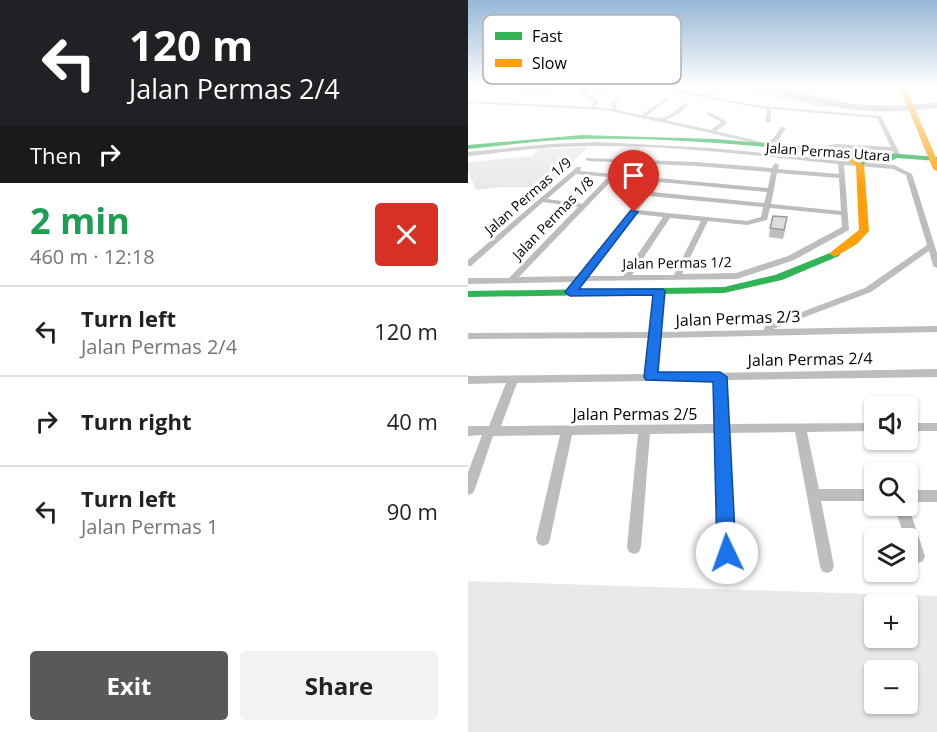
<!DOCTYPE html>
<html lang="en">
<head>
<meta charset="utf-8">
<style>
  :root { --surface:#fff; --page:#f2f2f2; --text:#222; --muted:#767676; --line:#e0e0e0; --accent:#595959 }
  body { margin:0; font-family:"Open Sans",sans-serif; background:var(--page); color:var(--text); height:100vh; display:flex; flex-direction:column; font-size:22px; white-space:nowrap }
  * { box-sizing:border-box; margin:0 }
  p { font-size:20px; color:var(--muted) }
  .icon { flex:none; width:33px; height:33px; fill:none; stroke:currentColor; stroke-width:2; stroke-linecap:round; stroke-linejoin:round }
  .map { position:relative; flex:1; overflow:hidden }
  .side { display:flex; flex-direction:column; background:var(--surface); width:468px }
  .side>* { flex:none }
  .top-card { background:#202124; color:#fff; overflow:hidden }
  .controls { position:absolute; left:396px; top:396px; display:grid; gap:12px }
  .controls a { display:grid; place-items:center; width:54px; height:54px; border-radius:6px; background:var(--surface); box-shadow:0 2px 4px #0004; font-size:30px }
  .pin { position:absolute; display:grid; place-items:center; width:51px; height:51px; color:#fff; margin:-62px -26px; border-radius:50% 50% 50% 0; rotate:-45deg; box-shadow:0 0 6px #0007 }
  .pin .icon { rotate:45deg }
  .me { position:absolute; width:66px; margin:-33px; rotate:357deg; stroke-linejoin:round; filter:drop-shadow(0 0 4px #0008) }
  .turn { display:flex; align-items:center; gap:21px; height:126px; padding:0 30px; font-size:27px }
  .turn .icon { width:78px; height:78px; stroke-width:2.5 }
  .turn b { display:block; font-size:42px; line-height:51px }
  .then { display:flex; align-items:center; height:57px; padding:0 30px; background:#0003; gap:12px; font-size:22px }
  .round { display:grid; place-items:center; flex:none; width:63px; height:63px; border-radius:6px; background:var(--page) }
  .headline { display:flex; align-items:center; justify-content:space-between; height:102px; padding:0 30px }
  h1 { font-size:36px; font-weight:700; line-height:45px; color:#1e9e55 }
  .primary-button { display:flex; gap:12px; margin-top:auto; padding:12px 30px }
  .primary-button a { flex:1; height:69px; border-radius:6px; background:var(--accent); color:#fff; font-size:24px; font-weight:700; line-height:69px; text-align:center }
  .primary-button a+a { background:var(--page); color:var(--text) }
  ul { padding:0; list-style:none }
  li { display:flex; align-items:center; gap:18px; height:90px; padding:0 30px; border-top:2px solid var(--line) }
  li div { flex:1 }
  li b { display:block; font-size:22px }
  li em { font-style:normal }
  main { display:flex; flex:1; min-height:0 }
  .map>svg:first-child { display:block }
  .green { fill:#e9e9e9; fill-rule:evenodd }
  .water { fill:#bbb }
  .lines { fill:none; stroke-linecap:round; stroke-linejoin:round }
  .street { fill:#bdbdbd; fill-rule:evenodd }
  .fast { fill:#30b455; fill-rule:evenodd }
  .slow { fill:#ff9f0a; fill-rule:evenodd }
  .wall { fill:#bdbdbd }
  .building { fill:#dcdcdc; stroke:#9a9a9a; stroke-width:1.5 }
  .route { fill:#1a73e8; stroke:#114b97; stroke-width:1.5 }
  .labels { text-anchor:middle; stroke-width:6; stroke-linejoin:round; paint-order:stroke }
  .far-street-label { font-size:14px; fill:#000; stroke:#fff }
  .street-label { font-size:16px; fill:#000; stroke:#fff }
  .key { fill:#fff; stroke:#b2b2b2; stroke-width:1.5 }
  .key-label { font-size:16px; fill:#000 }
</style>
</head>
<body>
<main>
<section class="side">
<div class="top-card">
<div class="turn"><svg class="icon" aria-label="left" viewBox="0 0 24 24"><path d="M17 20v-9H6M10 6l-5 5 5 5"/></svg><div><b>120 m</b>Jalan Permas 2/4</div></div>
<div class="then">Then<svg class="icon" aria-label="right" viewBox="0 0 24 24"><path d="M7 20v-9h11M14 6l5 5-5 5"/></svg></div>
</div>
<div class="headline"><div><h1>2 min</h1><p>460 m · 12:18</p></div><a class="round" style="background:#d93025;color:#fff"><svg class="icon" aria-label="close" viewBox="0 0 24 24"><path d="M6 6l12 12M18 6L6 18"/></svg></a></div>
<ul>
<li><svg class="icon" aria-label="left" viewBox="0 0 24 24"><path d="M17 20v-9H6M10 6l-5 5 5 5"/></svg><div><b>Turn left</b><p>Jalan Permas 2/4</p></div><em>120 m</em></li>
<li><svg class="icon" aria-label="right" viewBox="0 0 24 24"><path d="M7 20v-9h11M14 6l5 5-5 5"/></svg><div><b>Turn right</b></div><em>40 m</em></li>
<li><svg class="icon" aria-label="left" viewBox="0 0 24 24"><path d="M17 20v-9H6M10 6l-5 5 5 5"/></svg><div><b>Turn left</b><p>Jalan Permas 1</p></div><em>90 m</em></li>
</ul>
<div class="primary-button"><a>Exit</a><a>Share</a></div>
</section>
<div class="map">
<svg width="469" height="732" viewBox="0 0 469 732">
  <rect width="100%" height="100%" fill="#fff"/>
  <path class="green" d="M120 147 79 187H31L8 190 0 171V162L65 156 70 149Z
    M0 581 469 596V732H0ZM406 604H440V638H406ZM406 670H440V704H406Z"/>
  <path class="water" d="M269 86H312L334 93 384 104 430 106 469 103V108C436 112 406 113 373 108 338 103 304 91 269 86Z"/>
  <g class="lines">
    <path class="street" d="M111 86H125L60 92 27 88 29 87 59 90 64 88 66 89Z
      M183 86H190L237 95 249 86 251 88 241 96 286 105 413 116 432 154 427 155 424 151 368 148 347 150 344 148 368 144 423 147 409 118 303 109V121L300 123 297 121 299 109 237 98Z
      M260 86H266L358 106 356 107Z
      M119 88 121 89 120 90 141 93 139 94 116 92 131 101 127 107 144 109 143 102 151 96 153 97 147 102 149 110 173 115 199 97 201 99 178 116C202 121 201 114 219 102L221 103 212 113 198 120 243 130 253 122 238 114 240 112 260 122 248 131 298 143 306 138 313 127 318 128 310 140 300 146 138 110 0 103V101L122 107 126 102 110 92Z
      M131 142 242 148 426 165 444 174 469 253V268L465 266 461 251 403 292 305 329 469 326V332L192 338 189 374 469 369V377L258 380 260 424 406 423V431L339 432 351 489H406V501H353L366 566 364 571 359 573 354 571 352 566 327 432 260 433 266 553 264 558 259 560 254 558 252 553 248 433 182 434 173 547 171 552 166 554 161 552 159 547 170 434 104 435 82 539 80 544 75 546 70 544 68 539 92 435 25 436 7 489 5 493 0 495V472L14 435 0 436V426H21L38 383 0 384V376L178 374 182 338 0 339V333L182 332 187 292 191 289 195 292 192 332 296 330 297 326 397 288 459 245 438 175 425 169 376 165 381 230 326 260 269 279 116 281 106 294 103 295 99 292 107 282 0 284V278H41L110 207 75 202 3 266H0V260L109 167H113L112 171 300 188 303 172 228 166 120 161 118 160V158L228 162 304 168 306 164 308 163 311 165 310 169 371 174 370 164C291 156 212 146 132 146 88 145 44 151 0 156V152L82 144ZM309 173 371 178 373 211 303 204ZM108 174 140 177 114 204 79 199ZM146 178 186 181 111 276 51 277ZM192 182 299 192 296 203 184 192ZM181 196 295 207 293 217 279 221 170 210ZM302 208 373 215 374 227 320 256 268 273 214 274 240 221 279 225 299 220ZM167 214 195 217 155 276H120ZM202 218 233 221 206 275H164ZM247 380 248 424 33 426 49 383Z
      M440 423H469V431H440Z
      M440 490H469V502H440Z
      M440 505 457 556 455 561 450 563 445 561C441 553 440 547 440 538H437L426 506Z"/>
    <path class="fast" d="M114 135 247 139 469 157V161L429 158 421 162H399L392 167 388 165 394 158H419C317 149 216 137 114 139 76 140 38 145 0 149V145Z
      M367 251 372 254 371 256 314 280 256 293 0 297V291L256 287 307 275Z"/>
    <path class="slow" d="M431 86H437L469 160V171L465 169Z
      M352 150 387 157 396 165 401 231 389 244 367 257 362 254 363 252 391 230 388 166 381 161 352 154Z"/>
  </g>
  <path class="wall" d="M318 226 315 239 301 237 302 228Z"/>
  <path class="building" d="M305 216 319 217 316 230 302 228Z"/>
  <linearGradient id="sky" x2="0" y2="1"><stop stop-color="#96b7d6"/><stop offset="0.46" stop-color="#fff"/><stop offset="1" stop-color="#fff" stop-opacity="0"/></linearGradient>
  <rect width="469" height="188" fill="url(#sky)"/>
  <path class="route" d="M163 210 170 212 111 289H195L197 291 190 372H252L259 377 268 553 265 559 259 562 252 559 249 553 245 382 178 380 176 377 185 295 102 296 97 292Z"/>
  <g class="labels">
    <g class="far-street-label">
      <text transform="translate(360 152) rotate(4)" y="5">Jalan Permas Utara</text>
      <text transform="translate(60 196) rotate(-41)" y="5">Jalan Permas 1/9</text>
      <text transform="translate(85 218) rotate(-46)" y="5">Jalan Permas 1/8</text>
      <text transform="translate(209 263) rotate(-1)" y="5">Jalan Permas 1/2</text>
    </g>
    <g class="street-label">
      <text transform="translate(270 318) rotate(-2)" y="6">Jalan Permas 2/3</text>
      <text transform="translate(342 359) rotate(-1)" y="6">Jalan Permas 2/4</text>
      <text x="167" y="420">Jalan Permas 2/5</text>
    </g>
  </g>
  <rect x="15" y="15" width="198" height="69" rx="9" class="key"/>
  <rect x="27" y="32" width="27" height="8" fill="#30b455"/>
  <rect x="27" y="59" width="27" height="8" fill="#ff9f0a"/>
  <g class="key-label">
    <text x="64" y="42">Fast</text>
    <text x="64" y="69">Slow</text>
  </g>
</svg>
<div class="controls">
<a><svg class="icon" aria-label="sound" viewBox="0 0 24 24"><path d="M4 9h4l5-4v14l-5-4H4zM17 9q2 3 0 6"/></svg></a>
<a><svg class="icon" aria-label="search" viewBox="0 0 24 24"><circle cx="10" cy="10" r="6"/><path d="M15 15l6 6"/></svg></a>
<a><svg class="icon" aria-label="layers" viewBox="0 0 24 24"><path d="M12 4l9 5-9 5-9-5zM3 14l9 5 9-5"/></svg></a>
<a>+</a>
<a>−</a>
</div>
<div class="pin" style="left:166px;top:212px;background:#d93025"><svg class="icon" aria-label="arrive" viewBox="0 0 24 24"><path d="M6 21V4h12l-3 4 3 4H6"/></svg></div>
<svg class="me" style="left:259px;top:553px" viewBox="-20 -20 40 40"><circle r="19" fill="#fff"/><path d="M0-13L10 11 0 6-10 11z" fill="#1a73e8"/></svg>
</div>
</main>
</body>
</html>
